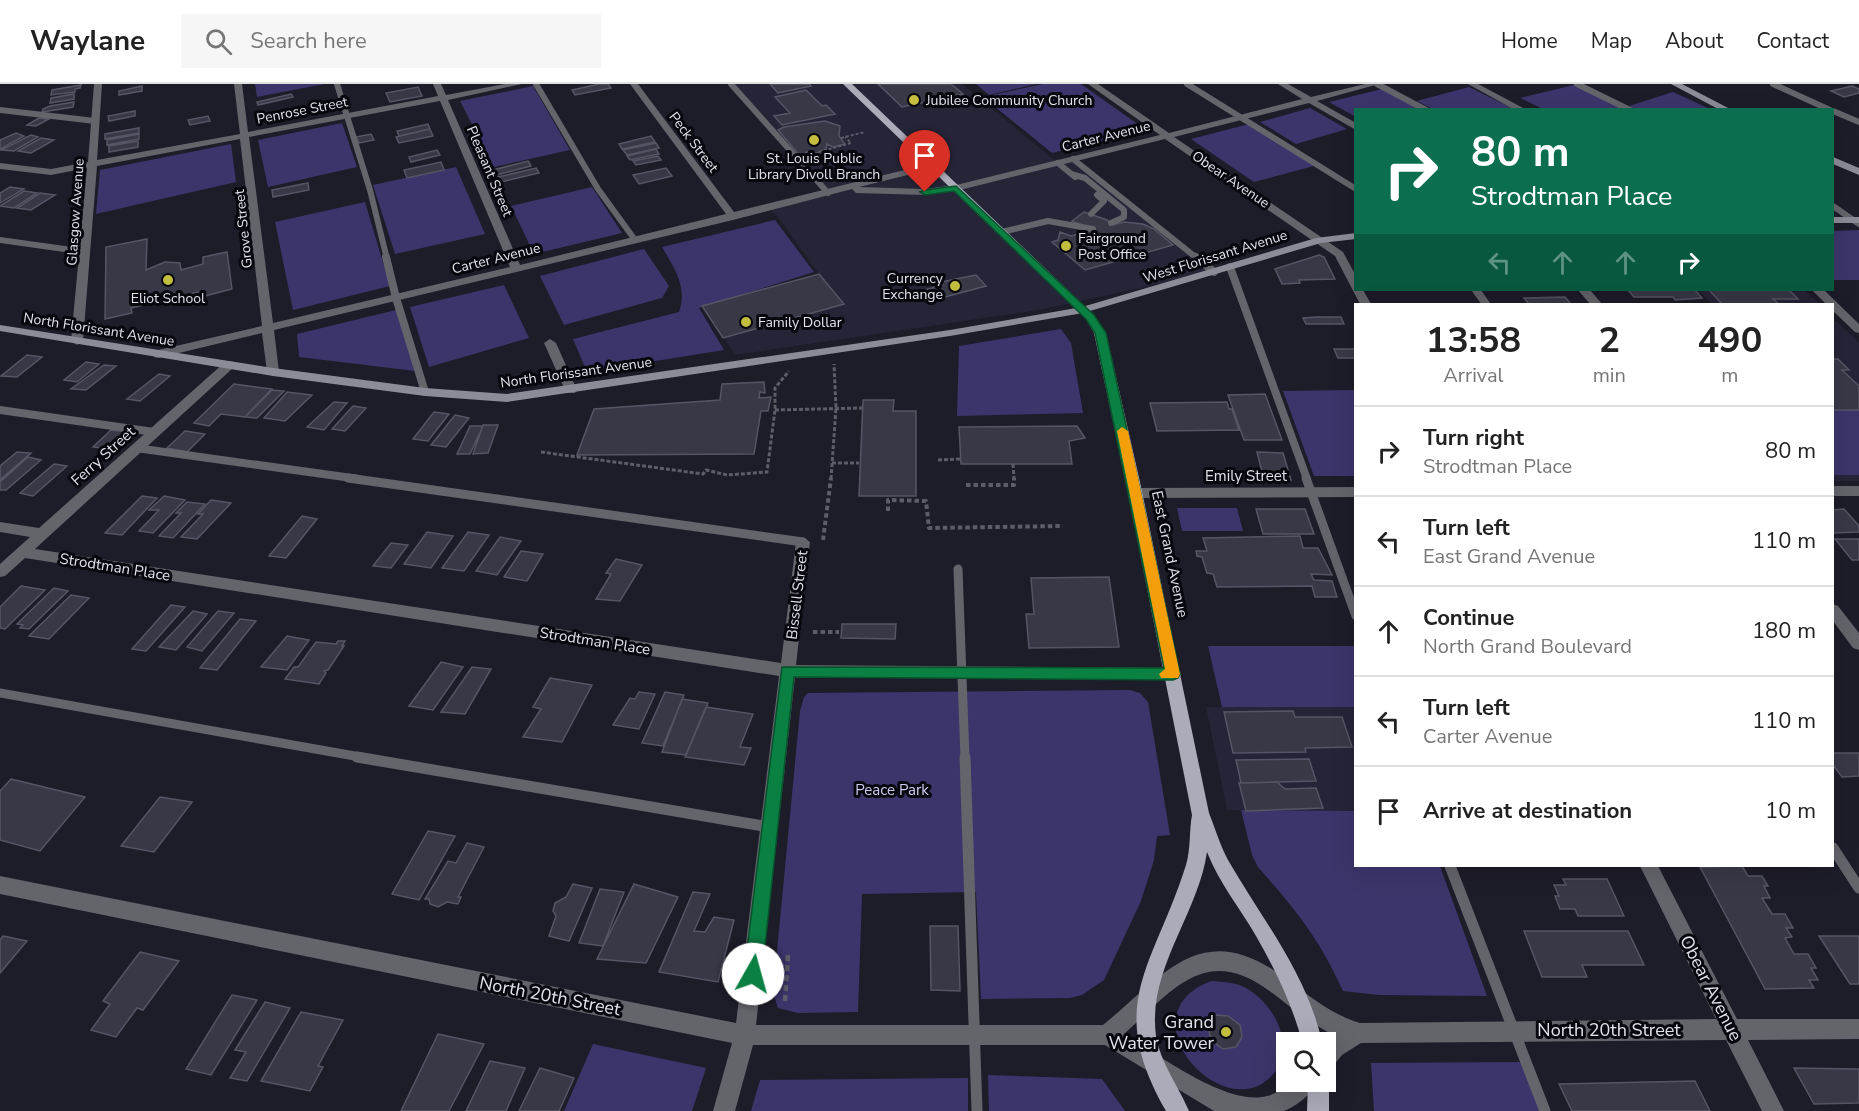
<!DOCTYPE html>
<html lang="en">
<head>
<meta charset="utf-8">
<style>
  :root { --surface:#fff; --page:#f6f6f6; --text:#222; --muted:#767676; --line:#e0e0e0 }
  body { margin:0; font-family:"Nunito Sans",sans-serif; background:var(--page); color:var(--text); height:100vh; display:flex; flex-direction:column; font-size:22px; white-space:nowrap }
  * { box-sizing:border-box; margin:0 }
  p { font-size:20px; color:var(--muted) }
  .icon { flex:none; width:33px; height:33px; fill:none; stroke:currentColor; stroke-width:2; stroke-linecap:round; stroke-linejoin:round }
  .map { position:relative; flex:1; overflow:hidden }
  .sheet { position:absolute; left:1354px; top:219px; width:480px; height:564px; display:flex; flex-direction:column; background:var(--surface); border-radius:0px; box-shadow:0 6px 24px #0002 }
  .sheet>* { flex:none }
  .top-card { position:absolute; left:1354px; top:24px; width:480px; height:183px; border-radius:0px; box-shadow:0 6px 24px #0002; background:#0b6e4f; color:#fff; overflow:hidden }
  .tools { position:absolute; left:1276px; top:948px; display:grid; gap:12px }
  .tools a { display:grid; place-items:center; width:60px; height:60px; border-radius:0px; background:var(--surface); box-shadow:0 6px 24px #0002; font-size:30px }
  .pin { position:absolute; display:grid; place-items:center; width:51px; height:51px; color:#fff; margin:-62px -26px; border-radius:50% 50% 50% 0; rotate:-45deg; box-shadow:0 0 6px #0007 }
  .pin .icon { rotate:45deg }
  .me { position:absolute; width:66px; margin:-33px; rotate:7deg; stroke-linejoin:round; filter:drop-shadow(0 0 4px #0008) }
  .turn { display:flex; align-items:center; gap:21px; height:126px; padding:0 18px; font-size:27px }
  .turn .icon { width:78px; height:78px; stroke-width:2.5 }
  .turn b { display:block; font-size:42px; line-height:51px }
  .lanes { display:flex; align-items:center; height:57px; padding:0 18px; background:#0003; justify-content:center; gap:30px; direction:ltr }
  .lanes .off { opacity:.35 }
  .eta { display:flex; justify-content:space-evenly; align-items:center; height:102px; text-align:center }
  .eta b { font-size:36px; font-weight:700; line-height:42px }
  ul { padding:0; list-style:none }
  li { display:flex; align-items:center; gap:18px; height:90px; padding:0 18px; border-top:2px solid var(--line) }
  li div { flex:1 }
  li b { display:block; font-size:22px }
  li em { font-style:normal }
  header { display:flex; align-items:center; gap:36px; box-sizing:border-box; height:84px; padding:0 30px; background:var(--surface); border-bottom:2px solid var(--line) }
  header strong { font-size:28px }
  nav { display:flex; gap:33px; margin-inline-start:auto; font-size:21px }
  .search { width:420px; height:54px; background:var(--page); display:flex; align-items:center; gap:15px; box-sizing:border-box; padding:0 21px; border-radius:0px; color:var(--muted); font-size:22px }
  .map>svg:first-child { display:block }
  .built { fill:#262437 }
  .green { fill:#3c356b; fill-rule:evenodd }
  .building { fill:#393847; stroke:#565565; stroke-width:1.5 }
  .lines { fill:none; stroke-linecap:round; stroke-linejoin:round }
  .path-far3 { stroke:#5d5d69; stroke-width:2; stroke-dasharray:3 2; stroke-linecap:butt }
  .path-far2 { stroke:#5d5d69; stroke-width:3; stroke-dasharray:4 2; stroke-linecap:butt }
  .path-far1 { stroke:#5d5d69; stroke-width:4; stroke-dasharray:4.5 3; stroke-linecap:butt }
  .path { stroke:#5d5d69; stroke-width:4.5; stroke-dasharray:6 4; stroke-linecap:butt }
  .lane-far3 { stroke:#64646b; stroke-width:6 }
  .lane-far2 { stroke:#64646b; stroke-width:8 }
  .lane-far1 { stroke:#64646b; stroke-width:9 }
  .lane { stroke:#64646b; stroke-width:11 }
  .street { fill:#64646b; fill-rule:evenodd }
  .secondary { fill:#8c8c98; fill-rule:evenodd }
  .primary { fill:#ababba; fill-rule:evenodd }
  .route { fill:#0b8043; stroke:#07532c; stroke-width:1.5 }
  .slow { fill:#f59e0b }
  .poi-dot { fill:#c2bd3f; stroke:#07070d; stroke-width:2 }
  .labels { text-anchor:middle; stroke-width:6; stroke-linejoin:round; paint-order:stroke }
  .far-poi-label { font-size:14px; fill:#e2e2ec; stroke:#07070d; text-anchor:start }
  .far-street-label { font-size:14px; fill:#e2e2ec; stroke:#07070d }
  .street-label { font-size:15px; fill:#e2e2ec; stroke:#07070d }
  .park-label { font-size:15px; fill:#cdcbf0; stroke:#07070d }
  .near-street-label { font-size:18px; fill:#e2e2ec; stroke:#07070d }
  .near-poi-label { font-size:18px; fill:#e2e2ec; stroke:#07070d; text-anchor:end }
</style>
</head>
<body>
<header>
<strong>Waylane</strong>
<div class="search"><svg class="icon" aria-label="search" viewBox="0 0 24 24"><circle cx="10" cy="10" r="6"/><path d="M15 15l6 6"/></svg>Search here</div>
<nav><a>Home</a><a>Map</a><a>About</a><a>Contact</a></nav>
</header>
<div class="map">
<svg width="1859" height="1027" viewBox="0 0 1859 1027">
  <rect width="100%" height="100%" fill="#1d1c29"/>
  <path class="built" d="M731 0H962L1058 79 1073 75 1214 188 1039 226 735 271 702 222 819 190 777 132 767 123 827 109Z
    M1698 206H1804L1820 220H1712Z
    M1833 234 1859 259V397H1833Z
    M1206 623H1356V727L1227 726Z"/>
  <path class="green" d="M255 0H324L257 13Z
    M976 0H1036L989 11Z
    M1043 0H1081L1146 46 1052 69 983 13Z
    M1574 1 1625 25H1543L1520 14Z
    M533 2 570 66 494 83 460 17Z
    M1469 3 1514 25H1433L1417 17Z
    M1382 5 1421 25 1356 26V33L1329 18Z
    M1673 8 1710 25 1636 26 1629 22Z
    M1310 24 1347 45 1296 60 1260 38Z
    M342 39 357 83 268 103 258 56Z
    M1249 40 1314 82 1254 98 1191 55Z
    M231 60 236 98 96 130 100 86Z
    M456 83 485 150 395 170 373 101Z
    M592 103 622 149 534 170 511 122Z
    M365 118 390 202 293 226 275 138Z
    M775 136 814 188 699 224 724 266 587 288 573 255 679 228C688 203 674 184 662 163Z
    M1859 146V196H1833V147Z
    M644 165 669 202 662 214 564 241 540 192Z
    M504 201 529 254 429 283 410 223Z
    M396 226 415 287 299 273 297 250Z
    M1061 245 1071 259 1083 329 957 332 959 262Z
    M1356 306V392H1314L1283 307Z
    M1833 326H1859V391H1833Z
    M1177 424H1237L1243 447H1182Z
    M1208 562H1356V623H1222Z
    M1130 606 1140 609 1148 618 1170 751 1157 752 1154 776 1141 817 1104 896 1082 911 1070 914 981 915 976 808 862 810 858 928 798 929 778 924 773 909 800 627 804 613 808 609Z
    M1241 726 1356 727V782H1440L1487 912 1379 911 1343 907C1319 854 1296 826 1258 783L1252 771Z
    M1211 897C1223 898 1235 898 1246 904 1271 918 1292 953 1279 981 1275 990 1268 996 1260 1001 1208 1027 1129 928 1211 897ZM1216 931 1228 932 1240 941 1242 953 1236 963 1223 965 1211 956 1208 943Z
    M593 960 706 984 692 1027H564Z
    M1524 978 1542 1027H1374L1371 979Z
    M988 991 1102 995 1125 1027H989Z
    M968 994V1027H751L760 996Z"/>
  <path class="building" d="M599 0H608L611 4 575 11 572 6Z
    M770 0H809L811 2 778 9Z
    M878 0H951L963 10 902 23Z
    M81 1 80 4 75 5V8L51 11 52 6Z
    M142 2V7L119 11V7Z
    M1852 2 1859 5V9L1844 13 1831 7Z
    M418 3 422 12 390 18 386 9Z
    M806 6 822 22 826 21 835 30 782 41 774 32 790 29 775 13Z
    M74 10V15L50 19 51 14Z
    M291 10 293 13 258 21 257 18Z
    M74 18 73 23 42 28 43 25 50 22Z
    M135 27V32L109 37 108 32Z
    M208 32 210 37 190 41 188 36Z
    M39 34 49 35 36 42 27 41Z
    M825 37 840 42 839 52 845 60 833 63 827 60 826 65 817 69 807 68 800 72 778 46 784 43Z
    M428 40 430 45 399 52 397 47Z
    M139 44V49L105 55V50Z
    M430 45 433 52 399 59 396 53Z
    M16 49 24 52 0 65V56Z
    M139 50V55L107 61V56Z
    M371 50 374 56 359 59 356 53Z
    M31 51 38 53 14 67 1 66Z
    M651 52 655 58 622 65 619 60Z
    M41 54 54 56 31 69 18 67Z
    M138 57V63L109 68V62Z
    M656 59 659 64 627 71 623 66Z
    M656 65 659 70 630 76 627 72Z
    M437 66 440 71 411 78 409 73Z
    M658 72 661 76 636 81 633 77Z
    M528 77 531 82 497 91 493 86Z
    M441 78 444 86 407 94 404 86Z
    M536 84 539 89 501 98 498 93Z
    M666 84 672 92 639 100 633 91Z
    M308 99 309 106 273 113 272 106Z
    M10 103 24 105 0 119V109Z
    M24 107 37 109 14 124 0 122Z
    M40 109 55 111 31 126 17 124Z
    M1084 128 1107 136 1113 141 1124 138 1143 140 1154 145 1173 161 1085 186 1052 158 1058 156 1060 148 1071 152 1095 146 1072 137Z
    M147 155 146 186 165 178 180 179 181 186 203 180V173L227 168 232 205 205 212 203 207 131 224 132 229 105 235 106 163Z
    M1319 171 1324 173 1335 195 1299 196 1300 199 1282 200 1275 185Z
    M819 190 844 220 723 254 702 222Z
    M976 191 986 202 934 216 925 206 943 201 941 198Z
    M1628 206H1695L1702 214 1675 216 1673 213H1634Z
    M1709 206H1789L1798 215H1773L1779 220H1722Z
    M1565 213 1571 220H1529L1524 214Z
    M1318 233H1341L1344 240H1306L1303 234Z
    M1334 265H1356V274H1338Z
    M27 271 42 273 17 293 1 292Z
    M1833 275H1838L1849 286H1842L1859 302V326H1833Z
    M86 278 99 280 77 298 64 296Z
    M104 281 116 282 86 306 71 305Z
    M159 290 170 292 140 317 127 315Z
    M764 298 765 309 760 308 759 314 771 313 768 327H761L754 370 577 371 594 325 720 316 722 300Z
    M234 300 272 305 245 333 221 330 209 342 194 339Z
    M272 306 284 307 257 334 245 333Z
    M287 308 312 311 285 337 264 334Z
    M1265 310 1282 356H1244L1228 311Z
    M863 316H894L893 327H916V412H859Z
    M334 318 347 319 324 346 307 343Z
    M1227 318 1229 325H1232L1239 346 1157 347 1150 319Z
    M353 322 366 324 345 347 332 345Z
    M434 328 449 330 428 357 413 355Z
    M455 331 469 334 446 363 431 361Z
    M483 341H498L488 369 473 370Z
    M470 342H483L470 370H457Z
    M1077 342 1085 354 1069 357 1072 380H961L959 343Z
    M111 346 129 348 112 365 93 363Z
    M185 347 205 350 187 368 167 364Z
    M17 368 31 369 0 396V382Z
    M1257 368 1283 369 1291 396H1264Z
    M28 373 41 376 6 406H0V398Z
    M54 380 67 382 33 412 20 409Z
    M142 412 157 414 122 451 105 449Z
    M164 412 185 416 153 449 139 447 159 426H149Z
    M211 416 231 419 197 455 181 453 203 430H198Z
    M187 418 205 420 173 454 159 452 181 429H176Z
    M1256 425H1305L1314 450H1263Z
    M1844 425 1859 442V448L1833 449V426Z
    M302 432 317 435 286 474 269 472Z
    M427 448 453 452 431 484 404 480Z
    M468 448 489 451 464 487 442 484Z
    M1300 452 1303 464H1318L1332 491 1311 490 1314 496 1332 497 1337 513H1315L1312 502 1217 503 1213 490 1207 489 1202 473 1197 472 1196 467H1207L1203 454Z
    M500 453 521 457 497 491 476 487Z
    M1835 455H1859V476H1852Z
    M391 459 408 461 391 484 373 482Z
    M521 467 543 470 527 497 504 493Z
    M616 475 642 481 620 517 596 515 611 490 606 489Z
    M1109 493 1119 563 1029 564 1026 530H1034L1031 494Z
    M21 502 45 506 5 545 0 544V523Z
    M54 504 68 507 29 545 20 544 23 541 17 540Z
    M71 511 89 514 49 555 29 552Z
    M171 521 185 523 146 567 132 565Z
    M193 527 207 530 176 566 159 563Z
    M218 527 234 529 202 567 187 563Z
    M240 535 256 537 217 586 200 584Z
    M842 540H896L895 555 841 554Z
    M287 552 309 556 287 586 261 583Z
    M338 557H345L342 562H344L328 586 324 587 326 589 319 600 285 595 294 583H298L316 558 336 560Z
    M441 578 463 583 433 626 409 622Z
    M472 583 491 585 465 630 441 628Z
    M550 594 592 601 562 658 523 653 541 625 533 623Z
    M639 608 655 610 639 645 613 641 630 614 635 615Z
    M665 608 684 611 663 662 642 659Z
    M682 615 708 619 686 671 662 668Z
    M706 623 753 630 740 663 751 664 744 681 685 673Z
    M1293 627 1295 633H1342L1352 663 1305 664 1306 668 1233 669 1224 628Z
    M1833 669H1859V692L1842 693 1833 681Z
    M1309 675 1316 697 1241 699 1236 676Z
    M11 695 85 713 40 767 0 756V707Z
    M1277 698 1285 705 1316 704 1323 724 1246 727 1239 699Z
    M160 713 192 718 154 768 121 762Z
    M428 747 455 752 419 816 392 810Z
    M467 759 484 763 458 813H461L458 820 447 818 438 823 430 820 429 815H425L448 777 456 779Z
    M1742 782 1748 792H1762L1768 802H1764L1770 814H1762L1772 830H1785L1793 844H1786L1792 853 1785 854 1794 870H1808L1816 884H1811L1818 896H1809L1814 904 1765 905 1700 783Z
    M1563 795H1607L1624 832H1578L1575 825H1560L1555 812H1559L1554 801H1566Z
    M573 800 592 804 569 857 549 852 556 832 553 827 555 819 566 813Z
    M634 800 678 813 646 879 597 875Z
    M600 805 624 808 603 862 579 859Z
    M693 808 710 810 694 847 705 848 714 833 734 836 718 898 659 888Z
    M930 842H958L960 907 931 906Z
    M1524 847H1628L1644 881H1582L1587 893H1542Z
    M3 852 27 857 0 889V856Z
    M1819 852H1859V900H1850Z
    M140 868 179 877 143 926 137 924 116 953 91 946 110 920 103 917Z
    M232 911 257 916 211 991 186 985Z
    M265 918 290 924 247 997 230 994 246 968 235 966Z
    M301 928 343 936 318 982 323 983 310 1007 261 997Z
    M1216 931 1228 932 1240 941 1242 953 1236 963 1223 965 1211 956 1208 943Z
    M438 950 484 960 449 1027H401Z
    M490 977 525 984 506 1027H466Z
    M540 984 574 994 559 1027H519Z
    M1794 984 1859 985V1019L1814 1020Z
    M1695 997 1710 1027H1572L1559 1000Z"/>
  <g class="lines">
    <path class="path-far3" d="M841 54 865 48
      M819 68 851 59 845 53"/>
    <path class="path-far2" d="M775 326 862 324
      M541 368 703 390 706 386 727 391 767 388 775 326V304L789 287
      M938 376 960 375
      M832 379H859
      M1013 380 1014 395
      M831 395 836 324 834 280"/>
    <path class="path-far1" d="M966 401H1014V394
      M888 427V416L926 417 929 444 1063 442
      M823 456 831 394
      M813 548H839"/>
    <path class="path" d="M785 917 788 871"/>
    <path class="lane-far3" d="M337 0 370 106 387 175
      M536 0 598 105 635 156
      M731 0 828 109
      M1187 0 1356 105
      M1377 0 1426 26
      M1577 0 1630 26
      M1773 0 1830 26
      M0 26 95 37
      M1833 27 1859 38
      M1073 75 1198 175
      M1058 79 1075 93
      M1071 90 1085 94 1124 126V133L1111 139
      M1833 122 1859 140
      M1091 130 1104 117 1097 111
      M1002 148 1048 137 1093 145
      M0 156 86 168"/>
    <path class="lane-far2" d="M386 173 396 214 425 308
      M1196 173 1214 188
      M1230 183 1307 395
      M1476 206 1486 220
      M0 326 154 348
      M136 364 359 395"/>
    <path class="lane-far1" d="M348 394 803 458
      M1306 394 1356 532
      M958 485 965 674
      M0 609 366 674"/>
    <path class="lane" d="M357 673 769 743
      M965 673 977 1027
      M1833 764 1859 804
      M1450 782 1545 1027"/>
    <path class="street" d="M94 0H102L97 76 240 50 234 0H242L248 48 438 12 433 0H441L446 11 505 0H522L448 16 520 181 726 130 630 0H638L734 128 933 79 938 82 936 84 859 103 925 105 956 101 1160 51 1088 0H1098L1169 49 1302 15 1278 0H1288L1311 13 1365 0H1379L1317 17 1356 39V46L1309 19 1174 53 1343 168 1356 192V206H1363L1371 220H1360L1335 172 1165 55 956 107 925 111 856 109 852 105 733 136 274 246 279 288 273 292 267 288 262 249 158 274 154 273V267L262 242 240 55 97 82 83 257 77 261 71 257 87 84 51 91 0 85V79L51 85 88 78ZM440 17 510 183 273 239 249 53Z
      M1468 0H1478L1527 26H1515Z
      M1578 206H1590L1602 220H1590Z
      M1812 206H1824L1859 240V249L1855 248 1833 227V220H1826Z
      M550 255 556 259 577 306 575 309H567L565 306 544 259Z
      M229 277 233 278V284L35 465 781 579 796 458 803 453 810 458 796 581 1173 584 1179 585 1181 590 1179 595 1173 596 795 593 756 941H1103C1165 890 1202 832 1285 894 1310 912 1330 930 1360 939L1716 935 1640 782H1658L1737 935H1859V955L1748 956 1784 1027H1762L1726 956 1361 959 1342 971 1333 982 1326 985V959L1336 952C1312 941 1292 924 1271 908 1205 858 1172 907 1124 950 1158 970 1227 1023 1267 1012 1276 1010 1283 1004 1290 998H1316C1312 1010 1297 1022 1284 1027H1214L1105 961H753L735 1027H713L732 959 0 810V792L736 939 779 592 25 474 5 492 0 493V480L30 453 0 448V438L39 444 225 278Z
      M1833 402H1859V412H1833Z
      M1356 403V413L1136 414 1129 409 1136 404Z
      M1833 520 1838 522 1859 549V566L1853 564 1833 537Z"/>
    <path class="secondary" d="M1671 0H1682L1732 26H1720Z
      M1833 73 1859 84V91L1833 80Z
      M1833 133H1859V139H1833Z
      M1356 149V155L1321 159 1083 229 950 252 507 318 425 312 273 292 0 247V241L273 284 425 304 507 310 950 246 1082 223 1316 154Z"/>
    <path class="primary" d="M843 0H852L1094 231 1106 249 1140 398 1209 729C1215 744 1220 761 1228 776 1262 835 1307 890 1322 958H1302C1293 922 1275 885 1256 852 1240 824 1219 799 1207 768 1198 831 1147 885 1156 952 1161 980 1178 1001 1189 1027H1166C1104 919 1154 883 1186 781 1191 764 1189 747 1192 731L1126 398 1094 249 1086 235Z
      M1326 992 1329 998V1027H1307L1308 998H1326Z"/>
  </g>
  <path class="route" d="M956 102 1094 231 1106 249 1180 590 1178 594 1173 596 794 593 762 890 759 896 753 899 746 896 744 890 782 583 1164 584 1095 249 1086 235 954 107 925 111 920 108 925 106Z"/>
  <path class="slow" d="M1122 343 1128 347 1180 590 1178 594H1161L1159 590 1165 585 1117 347Z"/>
  <g class="poi-dot">
    <circle cx="914" cy="16" r="6"/>
    <circle cx="814" cy="56" r="6"/>
    <circle cx="1066" cy="162" r="6"/>
    <circle cx="168" cy="196" r="6"/>
    <circle cx="955" cy="202" r="6"/>
    <circle cx="746" cy="238" r="6"/>
    <circle cx="1226" cy="948" r="6"/>
  </g>
  <g class="labels">
    <g class="far-poi-label">
      <text x="926" y="21">Jubilee Community Church</text>
      <text x="814" y="79" text-anchor="middle">St. Louis Public<tspan x="814" dy="16">Library Divoll Branch</tspan></text>
      <text x="1078" y="159">Fairground<tspan x="1078" dy="16">Post Office</tspan></text>
      <text x="943" y="199" text-anchor="end">Currency<tspan x="943" dy="16">Exchange</tspan></text>
      <text x="168" y="219" text-anchor="middle">Eliot School</text>
      <text x="758" y="243">Family Dollar</text>
    </g>
    <g class="far-street-label">
      <text transform="translate(302 26) rotate(-11)" y="5">Penrose Street</text>
      <text transform="translate(1106 52) rotate(-14)" y="5">Carter Avenue</text>
      <text transform="translate(694 58) rotate(53)" y="5">Peck Street</text>
      <text transform="translate(490 87) rotate(67)" y="5">Pleasant Street</text>
      <text transform="translate(1231 95) rotate(34)" y="5">Obear Avenue</text>
      <text transform="translate(75 128) rotate(-86)" y="5">Glasgow Avenue</text>
      <text transform="translate(243 145) rotate(-96)" y="5">Grove Street</text>
      <text transform="translate(1215 172) rotate(-17)" y="5">West Florissant Avenue</text>
      <text transform="translate(496 174) rotate(-14)" y="5">Carter Avenue</text>
      <text transform="translate(99 245) rotate(9)" y="5">North Florissant Avenue</text>
      <text transform="translate(576 288) rotate(-8)" y="5">North Florissant Avenue</text>
    </g>
    <g class="street-label">
      <text transform="translate(103 372) rotate(-42)" y="5">Ferry Street</text>
      <text x="1246" y="397">Emily Street</text>
      <text transform="translate(1170 470) rotate(78)" y="5">East Grand Avenue</text>
      <text transform="translate(115 483) rotate(9)" y="5">Strodtman Place</text>
      <text transform="translate(797 511) rotate(-83)" y="5">Bissell Street</text>
      <text transform="translate(595 557) rotate(9)" y="5">Strodtman Place</text>
    </g>
    <g class="park-label">
      <text x="892" y="711">Peace Park</text>
    </g>
    <g class="near-street-label">
      <text transform="translate(1711 904) rotate(63)" y="6">Obear Avenue</text>
      <text transform="translate(550 912) rotate(11)" y="6">North 20th Street</text>
      <text x="1609" y="952">North 20th Street</text>
    </g>
    <g class="near-poi-label">
      <text x="1214" y="944">Grand<tspan x="1214" dy="21">Water Tower</tspan></text>
    </g>
  </g>
</svg>
<div class="tools">
<a><svg class="icon" aria-label="search" viewBox="0 0 24 24"><circle cx="10" cy="10" r="6"/><path d="M15 15l6 6"/></svg></a>
</div>
<div class="pin" style="left:925px;top:108px;background:#d93025"><svg class="icon" aria-label="arrive" viewBox="0 0 24 24"><path d="M6 21V4h12l-3 4 3 4H6"/></svg></div>
<svg class="me" style="left:753px;top:890px" viewBox="-20 -20 40 40"><circle r="19" fill="#fff"/><path d="M0-13L10 11 0 6-10 11z" fill="#0b8043"/></svg>
<div class="top-card">
<div class="turn"><svg class="icon" aria-label="right" viewBox="0 0 24 24"><path d="M7 20v-9h11M14 6l5 5-5 5"/></svg><div><b>80 m</b>Strodtman Place</div></div>
<div class="lanes"><svg class="icon off" aria-label="left" viewBox="0 0 24 24"><path d="M17 20v-9H6M10 6l-5 5 5 5"/></svg><svg class="icon off" aria-label="ahead" viewBox="0 0 24 24"><path d="M12 20V5M6 11l6-6 6 6"/></svg><svg class="icon off" aria-label="ahead" viewBox="0 0 24 24"><path d="M12 20V5M6 11l6-6 6 6"/></svg><svg class="icon" aria-label="right" viewBox="0 0 24 24"><path d="M7 20v-9h11M14 6l5 5-5 5"/></svg></div>
</div>
<section class="sheet">
<div class="eta">
<div><b>13:58</b><p>Arrival</p></div>
<div><b>2</b><p>min</p></div>
<div><b>490</b><p>m</p></div>
</div>
<ul>
<li><svg class="icon" aria-label="right" viewBox="0 0 24 24"><path d="M7 20v-9h11M14 6l5 5-5 5"/></svg><div><b>Turn right</b><p>Strodtman Place</p></div><em>80 m</em></li>
<li><svg class="icon" aria-label="left" viewBox="0 0 24 24"><path d="M17 20v-9H6M10 6l-5 5 5 5"/></svg><div><b>Turn left</b><p>East Grand Avenue</p></div><em>110 m</em></li>
<li><svg class="icon" aria-label="ahead" viewBox="0 0 24 24"><path d="M12 20V5M6 11l6-6 6 6"/></svg><div><b>Continue</b><p>North Grand Boulevard</p></div><em>180 m</em></li>
<li><svg class="icon" aria-label="left" viewBox="0 0 24 24"><path d="M17 20v-9H6M10 6l-5 5 5 5"/></svg><div><b>Turn left</b><p>Carter Avenue</p></div><em>110 m</em></li>
<li><svg class="icon" aria-label="arrive" viewBox="0 0 24 24"><path d="M6 21V4h12l-3 4 3 4H6"/></svg><div><b>Arrive at destination</b></div><em>10 m</em></li>
</ul>
</section>
</div>
</body>
</html>
